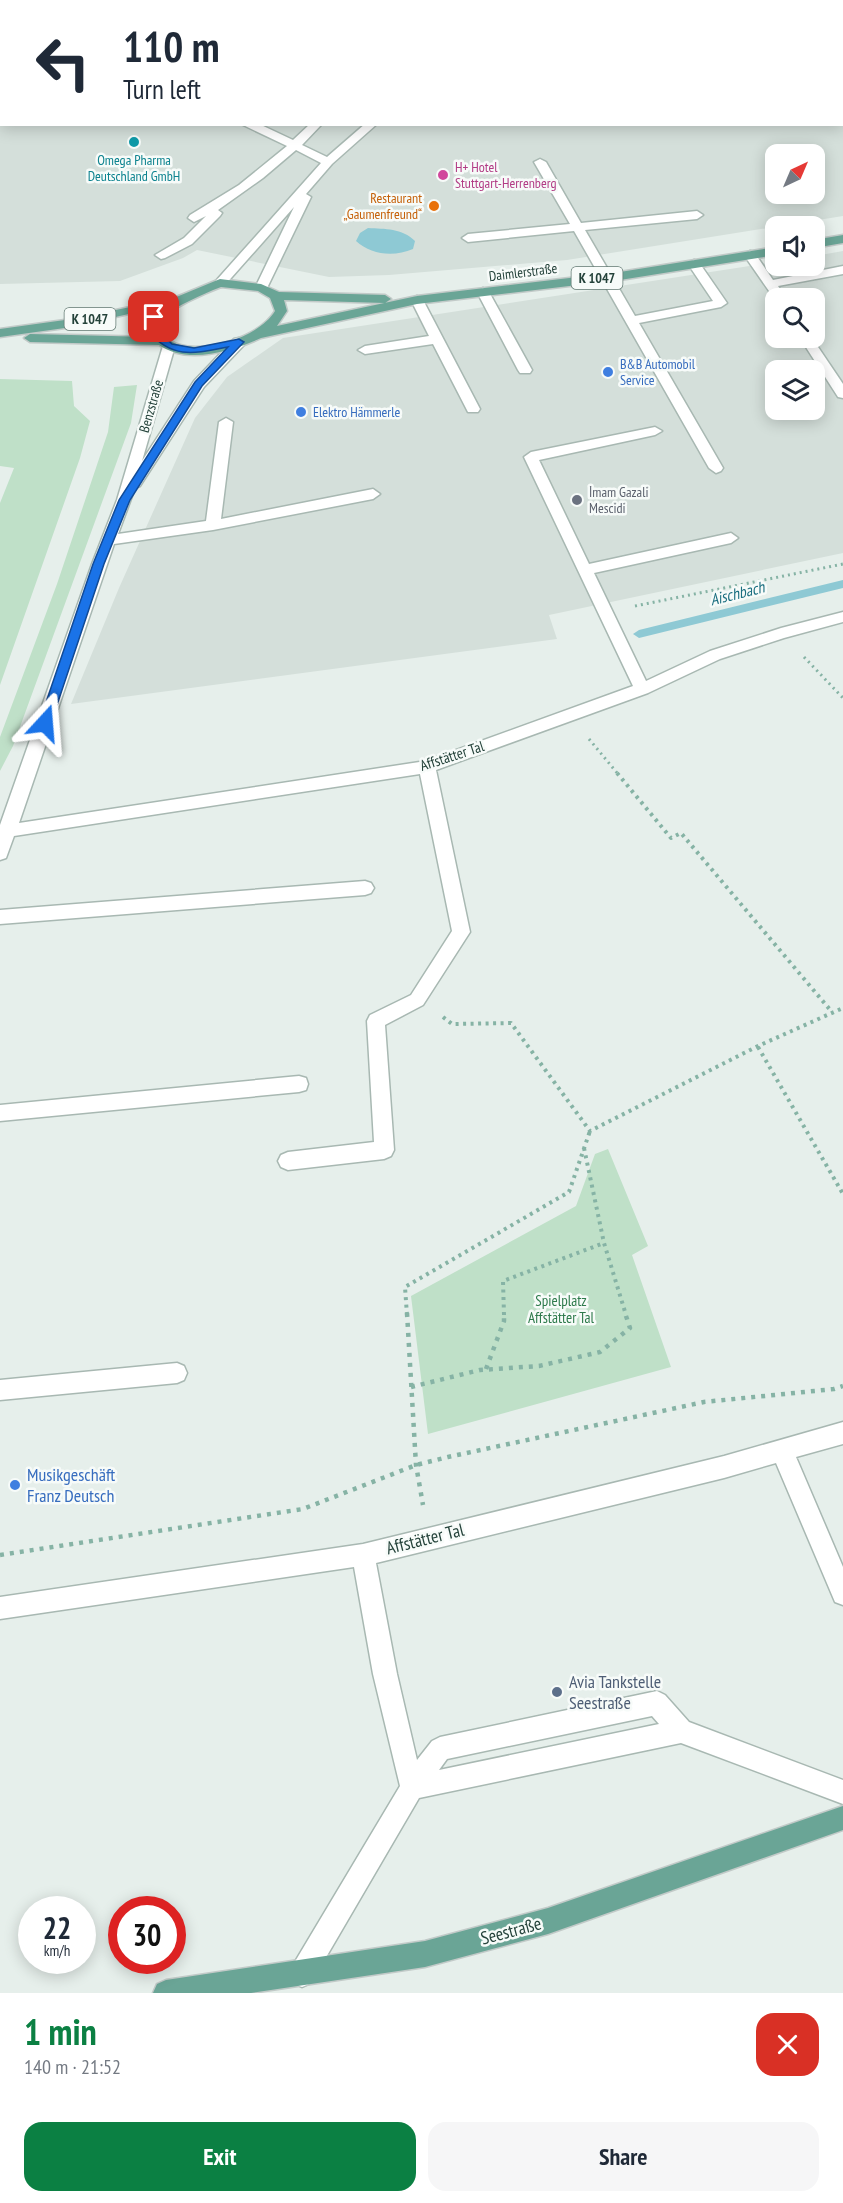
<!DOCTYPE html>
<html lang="en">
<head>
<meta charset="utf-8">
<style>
  :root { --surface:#fff; --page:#f6f6f7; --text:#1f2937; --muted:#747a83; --accent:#0b8043 }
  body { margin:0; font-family:"PT Sans Narrow",sans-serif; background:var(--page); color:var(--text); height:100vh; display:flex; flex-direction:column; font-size:22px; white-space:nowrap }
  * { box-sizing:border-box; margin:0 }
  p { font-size:20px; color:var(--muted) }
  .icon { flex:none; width:33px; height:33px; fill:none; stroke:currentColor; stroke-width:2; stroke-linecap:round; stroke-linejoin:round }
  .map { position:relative; height:1993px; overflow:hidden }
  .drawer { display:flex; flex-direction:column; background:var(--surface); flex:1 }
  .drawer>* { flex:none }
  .hud { position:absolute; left:0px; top:0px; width:843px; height:126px; box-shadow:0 3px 15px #0003; background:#fff; color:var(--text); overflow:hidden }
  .needle { width:39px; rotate:44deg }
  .tools { position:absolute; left:765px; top:144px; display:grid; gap:12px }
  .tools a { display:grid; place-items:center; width:60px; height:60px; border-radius:12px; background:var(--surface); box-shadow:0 3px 15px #0003; font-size:30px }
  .speed { position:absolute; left:18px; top:1896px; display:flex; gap:12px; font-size:30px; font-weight:700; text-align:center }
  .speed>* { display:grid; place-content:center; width:78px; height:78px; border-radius:50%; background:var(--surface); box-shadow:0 3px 15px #0003; line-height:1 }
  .speed small { font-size:15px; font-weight:400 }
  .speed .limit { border:9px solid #d22; background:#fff; color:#111 }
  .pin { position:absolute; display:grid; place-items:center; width:51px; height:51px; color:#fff; margin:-26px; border-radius:12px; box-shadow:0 3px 9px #0006 }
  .me { position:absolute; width:66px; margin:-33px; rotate:19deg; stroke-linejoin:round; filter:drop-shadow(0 0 4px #0008) }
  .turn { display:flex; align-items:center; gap:21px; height:126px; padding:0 24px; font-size:27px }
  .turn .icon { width:78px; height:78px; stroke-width:2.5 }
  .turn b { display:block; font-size:42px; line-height:51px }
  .round { display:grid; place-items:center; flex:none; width:63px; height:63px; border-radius:18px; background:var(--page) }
  .headline { display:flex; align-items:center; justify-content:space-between; height:102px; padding:0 24px }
  h1 { font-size:36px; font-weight:700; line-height:45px; color:var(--accent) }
  .cta { display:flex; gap:12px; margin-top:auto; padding:12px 24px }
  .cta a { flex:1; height:69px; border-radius:18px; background:var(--accent); color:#fff; font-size:24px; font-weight:700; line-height:69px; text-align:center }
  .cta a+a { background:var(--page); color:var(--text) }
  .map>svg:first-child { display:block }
  .built { fill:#d4dfda; fill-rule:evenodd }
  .green { fill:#bfe0c8 }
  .water { fill:#8ec9d4 }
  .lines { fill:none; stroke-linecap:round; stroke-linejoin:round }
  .stream { fill:#8ec9d4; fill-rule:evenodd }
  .minor-casing { stroke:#a8b8b2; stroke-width:3 }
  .major-casing { stroke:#c2cac8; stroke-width:3 }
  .path-far2 { stroke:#86b3a5; stroke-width:3; stroke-dasharray:2 4; stroke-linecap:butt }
  .path-far1 { stroke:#86b3a5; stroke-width:4; stroke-dasharray:3 4.5; stroke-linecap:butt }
  .path { stroke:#86b3a5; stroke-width:4.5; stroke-dasharray:4 6; stroke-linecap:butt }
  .minor { fill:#fff; fill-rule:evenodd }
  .major { fill:#6aa596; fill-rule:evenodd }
  .route { fill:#1a73e8; stroke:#114b97; stroke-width:1.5 }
  .culture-dot { fill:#0f9aa8; stroke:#f7fbf9; stroke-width:2 }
  .hotel-dot { fill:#d1479c; stroke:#f7fbf9; stroke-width:2 }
  .food-dot { fill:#e8710a; stroke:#f7fbf9; stroke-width:2 }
  .shop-dot { fill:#3f7fe0; stroke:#f7fbf9; stroke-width:2 }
  .worship-dot { fill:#6b7280; stroke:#f7fbf9; stroke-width:2 }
  .service-dot { fill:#5c6f8a; stroke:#f7fbf9; stroke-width:2 }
  .labels { text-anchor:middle; stroke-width:5; stroke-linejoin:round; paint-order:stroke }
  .far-culture-label { font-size:14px; fill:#0d838f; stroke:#f7fbf9 }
  .far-hotel-label { font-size:14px; fill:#b23c85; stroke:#f7fbf9; text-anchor:start }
  .far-food-label { font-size:14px; fill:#c56008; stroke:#f7fbf9; text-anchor:end }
  .far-street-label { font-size:14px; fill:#24423a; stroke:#f7fbf9 }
  .shield { fill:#f7fbf9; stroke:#637a73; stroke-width:1.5 }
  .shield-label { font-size:14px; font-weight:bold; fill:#24423a }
  .far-shop-label { font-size:14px; fill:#366cbe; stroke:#f7fbf9; text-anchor:start }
  .far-worship-label { font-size:14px; fill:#5b616d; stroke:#f7fbf9; text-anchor:start }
  .street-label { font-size:15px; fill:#24423a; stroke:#f7fbf9 }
  .park-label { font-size:15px; fill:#2d7a4b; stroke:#f7fbf9 }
  .water-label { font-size:16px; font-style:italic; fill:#1c6f80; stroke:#f7fbf9 }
  .near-shop-label { font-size:18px; fill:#366cbe; stroke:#f7fbf9; text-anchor:start }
  .near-street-label { font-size:18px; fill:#24423a; stroke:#f7fbf9 }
  .near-service-label { font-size:18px; fill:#4e5e75; stroke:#f7fbf9; text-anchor:start }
</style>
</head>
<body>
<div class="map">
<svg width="843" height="1993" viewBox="0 0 843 1993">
  <rect width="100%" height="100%" fill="#e6efeb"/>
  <path class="built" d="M0 0H843V216L567 260 389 275 329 277 197 250 183 258 120 281 0 284ZM2 2H842V124H2ZM776 154H814V194H776Z
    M843 251V553L549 615 557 639 71 704 119 588 195 418 227 377 283 338 775 262 776 266H814L815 256ZM776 298H814V338H776ZM776 370H814V410H776Z"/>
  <path class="green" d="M0 379 72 381 74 406 90 421 80 458 0 685V503L14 468 0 466Z
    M137 385 131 423 13 746 0 771V737L57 584 108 432 114 387Z
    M608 1149 648 1246 632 1255 671 1367 428 1434 411 1296 576 1206 595 1154Z"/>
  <path class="water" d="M368 228C385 229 402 228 415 241L413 249C394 257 371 255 356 241L360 233Z"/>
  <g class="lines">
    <path class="stream" d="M843 580V588L639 638 633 634 639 630Z"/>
    <defs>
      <path id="minor" d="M129 0H139V2H129Z
        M513 0H524L512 2Z
        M241 124H259L293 140 310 124H322L302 145 327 157 365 124H377L332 164 306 194 311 197 267 288 261 292 255 288 294 207 224 286 220 287 214 283 321 163 296 150 263 178 218 210 222 213 220 216 192 244 165 258 161 259 155 255 184 238 206 216 194 222 188 218 190 215 239 185 287 146Z
        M540 159 546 162 581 223 697 211 703 215 697 219 585 230 635 316 713 301 688 264 694 260 698 261 727 303 721 307 639 323 723 468 721 471 716 473 709 468 574 231 468 242 462 238 468 234 570 224 534 162Z
        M750 251 754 252 773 280 843 266V274L778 286 786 298H776V301L744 255Z
        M483 288 489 292 532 370 530 373H520L518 370 477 292Z
        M417 296 423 300 480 409 478 412H468L433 344 365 354 358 350 365 346 429 336 411 300Z
        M239 338 244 339 245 342 244 345 204 387 140 486 135 488 118 534 206 521 219 422 226 418 233 422 221 519 373 489 380 494 373 499 213 530 114 544 19 823 426 761 633 686 524 457 531 452 655 427 662 431 655 435 539 460 589 564 731 533 738 538 731 543 594 573 646 681 710 651 781 628 843 612V622L784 638 720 659 648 693 436 770 470 932 423 1005 385 1025 394 1150 391 1156 384 1159 288 1170 281 1167 278 1161 281 1155 288 1152 374 1142 367 1021 370 1015 411 995 452 931 420 774 14 836 6 858 0 860V825L92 564 117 500 163 346 169 342 175 346 142 461 194 381 234 339Z
        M800 338H812L843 384V398L838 397Z
        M365 881 371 883 374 888 371 893 365 895 0 924V910Z
        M299 1076 306 1078 308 1084 306 1090 299 1092 0 1121V1105Z
        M177 1363 184 1366 187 1373 184 1380 177 1383 0 1400V1380Z
        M843 1422V1444L796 1457 843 1567V1605L835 1602 776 1463 724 1478 376 1563 397 1674 417 1760 432 1741 440 1737 657 1691 665 1695 689 1722 843 1780V1804L681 1743 419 1798 311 1983 302 1987 293 1983 289 1974 293 1965 400 1786 373 1674 354 1567 0 1619V1597L363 1544 724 1456ZM652 1716 659 1724 439 1770 447 1759Z"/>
      <path id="major" d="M843 235V243L814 248V240Z
        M776 247V255L620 280 417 304 261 338C233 351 187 365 159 345L30 342 24 338 30 334 151 337 148 332V317L159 307 72 327 0 337V329L72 319 174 298 220 279 261 284 279 292 385 295 391 299 385 303 284 300 287 311 277 326 417 296 620 272ZM221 287 258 291 270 298 275 311C260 336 208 353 180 345 171 343 166 337 160 331V318C179 305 200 295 221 287Z
        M843 1806V1830L548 1934 425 1967 251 1993H153L157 1984 166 1980 425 1941 548 1908Z"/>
    </defs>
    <use href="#minor" class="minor-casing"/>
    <use href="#major" class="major-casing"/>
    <path class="path-far2" d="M635 606 843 564
      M804 657 843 698
      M589 739 618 774"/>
    <path class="path-far1" d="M617 773 671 838 681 833 832 1012
      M443 1017 452 1024 511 1023 590 1131 758 1046 843 1008
      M758 1047 843 1194
      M584 1148 604 1243 626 1315
      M407 1315 405 1287 569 1192 590 1131
      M504 1315 503 1281 604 1243"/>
    <path class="path" d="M407 1313 416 1465 423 1505
      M486 1369 504 1321V1313
      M411 1387 480 1370 539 1366 600 1352 630 1328 625 1313
      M0 1555 303 1509 416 1465 448 1457 704 1402 834 1389 843 1386"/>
    <use href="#minor" class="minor"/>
    <use href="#major" class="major"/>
  </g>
  <path class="route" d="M154 314 159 317V331L172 344 194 348 239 339 244 342 202 386 130 500 104 564 51 723 45 727 39 723 93 564 119 500 195 382 228 347C196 353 173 360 149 332V317Z"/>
  <circle class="culture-dot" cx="134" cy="142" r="6"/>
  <circle class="hotel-dot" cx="443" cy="175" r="6"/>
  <circle class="food-dot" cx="434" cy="206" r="6"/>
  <g class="shop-dot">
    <circle cx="608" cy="372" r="6"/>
    <circle cx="301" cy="412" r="6"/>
    <circle cx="15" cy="1485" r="6"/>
  </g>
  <circle class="worship-dot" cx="577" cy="500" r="6"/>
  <circle class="service-dot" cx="557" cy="1692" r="6"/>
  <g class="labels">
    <g class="far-culture-label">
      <text x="134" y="165">Omega Pharma<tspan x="134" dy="16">Deutschland GmbH</tspan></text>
    </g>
    <g class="far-hotel-label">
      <text x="455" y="172">H+ Hotel<tspan x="455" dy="16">Stuttgart-Herrenberg</tspan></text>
    </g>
    <g class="far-food-label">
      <text x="422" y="203">Restaurant<tspan x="422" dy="16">„Gaumenfreund“</tspan></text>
    </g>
    <g class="far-street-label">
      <text transform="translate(523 272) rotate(-7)" y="5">Daimlerstraße</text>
      <text transform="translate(151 406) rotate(-74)" y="5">Benzstraße</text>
    </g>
    <g class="shield">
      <rect x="571.5" y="267" width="51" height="22" rx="4.5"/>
      <rect x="64.5" y="308" width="51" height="22" rx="4.5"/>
    </g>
    <g class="shield-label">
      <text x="597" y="283">K 1047</text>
      <text x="90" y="324">K 1047</text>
    </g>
    <g class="far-shop-label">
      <text x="620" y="369">B&amp;B Automobil<tspan x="620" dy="16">Service</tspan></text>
      <text x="313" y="417">Elektro Hämmerle</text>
    </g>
    <g class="far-worship-label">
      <text x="589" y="497">İmam Gazali<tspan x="589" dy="16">Mescidi</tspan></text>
    </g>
    <g class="street-label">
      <text transform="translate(452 756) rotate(-18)" y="5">Affstätter Tal</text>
    </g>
    <g class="park-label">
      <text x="561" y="1306">Spielplatz<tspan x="561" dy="17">Affstätter Tal</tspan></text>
    </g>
    <g class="water-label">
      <text transform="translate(737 593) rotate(-14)" y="6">Aischbach</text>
    </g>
    <g class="near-shop-label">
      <text x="27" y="1481">Musikgeschäft<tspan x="27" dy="21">Franz Deutsch</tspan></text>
    </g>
    <g class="near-street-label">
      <text transform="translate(425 1539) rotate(-14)" y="6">Affstätter Tal</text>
      <text transform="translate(511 1931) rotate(-15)" y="6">Seestraße</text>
    </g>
    <g class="near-service-label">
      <text x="569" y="1688">Avia Tankstelle<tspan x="569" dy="21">Seestraße</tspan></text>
    </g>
  </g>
</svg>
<div class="tools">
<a><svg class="needle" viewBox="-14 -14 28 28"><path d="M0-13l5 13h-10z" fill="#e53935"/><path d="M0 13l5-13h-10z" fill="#747a83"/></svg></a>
<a><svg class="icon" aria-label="sound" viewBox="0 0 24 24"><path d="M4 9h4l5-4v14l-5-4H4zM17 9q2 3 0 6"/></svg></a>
<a><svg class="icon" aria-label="search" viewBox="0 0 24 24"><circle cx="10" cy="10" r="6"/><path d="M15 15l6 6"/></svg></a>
<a><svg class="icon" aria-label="layers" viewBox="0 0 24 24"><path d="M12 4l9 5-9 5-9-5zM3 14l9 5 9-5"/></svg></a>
</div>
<div class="speed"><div>22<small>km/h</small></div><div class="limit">30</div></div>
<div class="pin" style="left:154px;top:317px;background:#d93025"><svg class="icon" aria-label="arrive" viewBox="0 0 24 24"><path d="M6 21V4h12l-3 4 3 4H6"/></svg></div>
<svg class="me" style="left:45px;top:723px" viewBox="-20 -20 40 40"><path d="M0-17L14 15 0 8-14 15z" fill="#1a73e8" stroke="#fff" stroke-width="4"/></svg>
<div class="hud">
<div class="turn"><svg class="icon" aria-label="left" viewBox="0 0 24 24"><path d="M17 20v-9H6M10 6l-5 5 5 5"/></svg><div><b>110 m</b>Turn left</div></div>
</div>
</div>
<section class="drawer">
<div class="headline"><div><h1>1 min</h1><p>140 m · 21:52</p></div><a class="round" style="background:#d93025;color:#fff"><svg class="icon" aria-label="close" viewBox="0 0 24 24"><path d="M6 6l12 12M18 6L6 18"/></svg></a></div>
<div class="cta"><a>Exit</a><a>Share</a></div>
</section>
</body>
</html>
